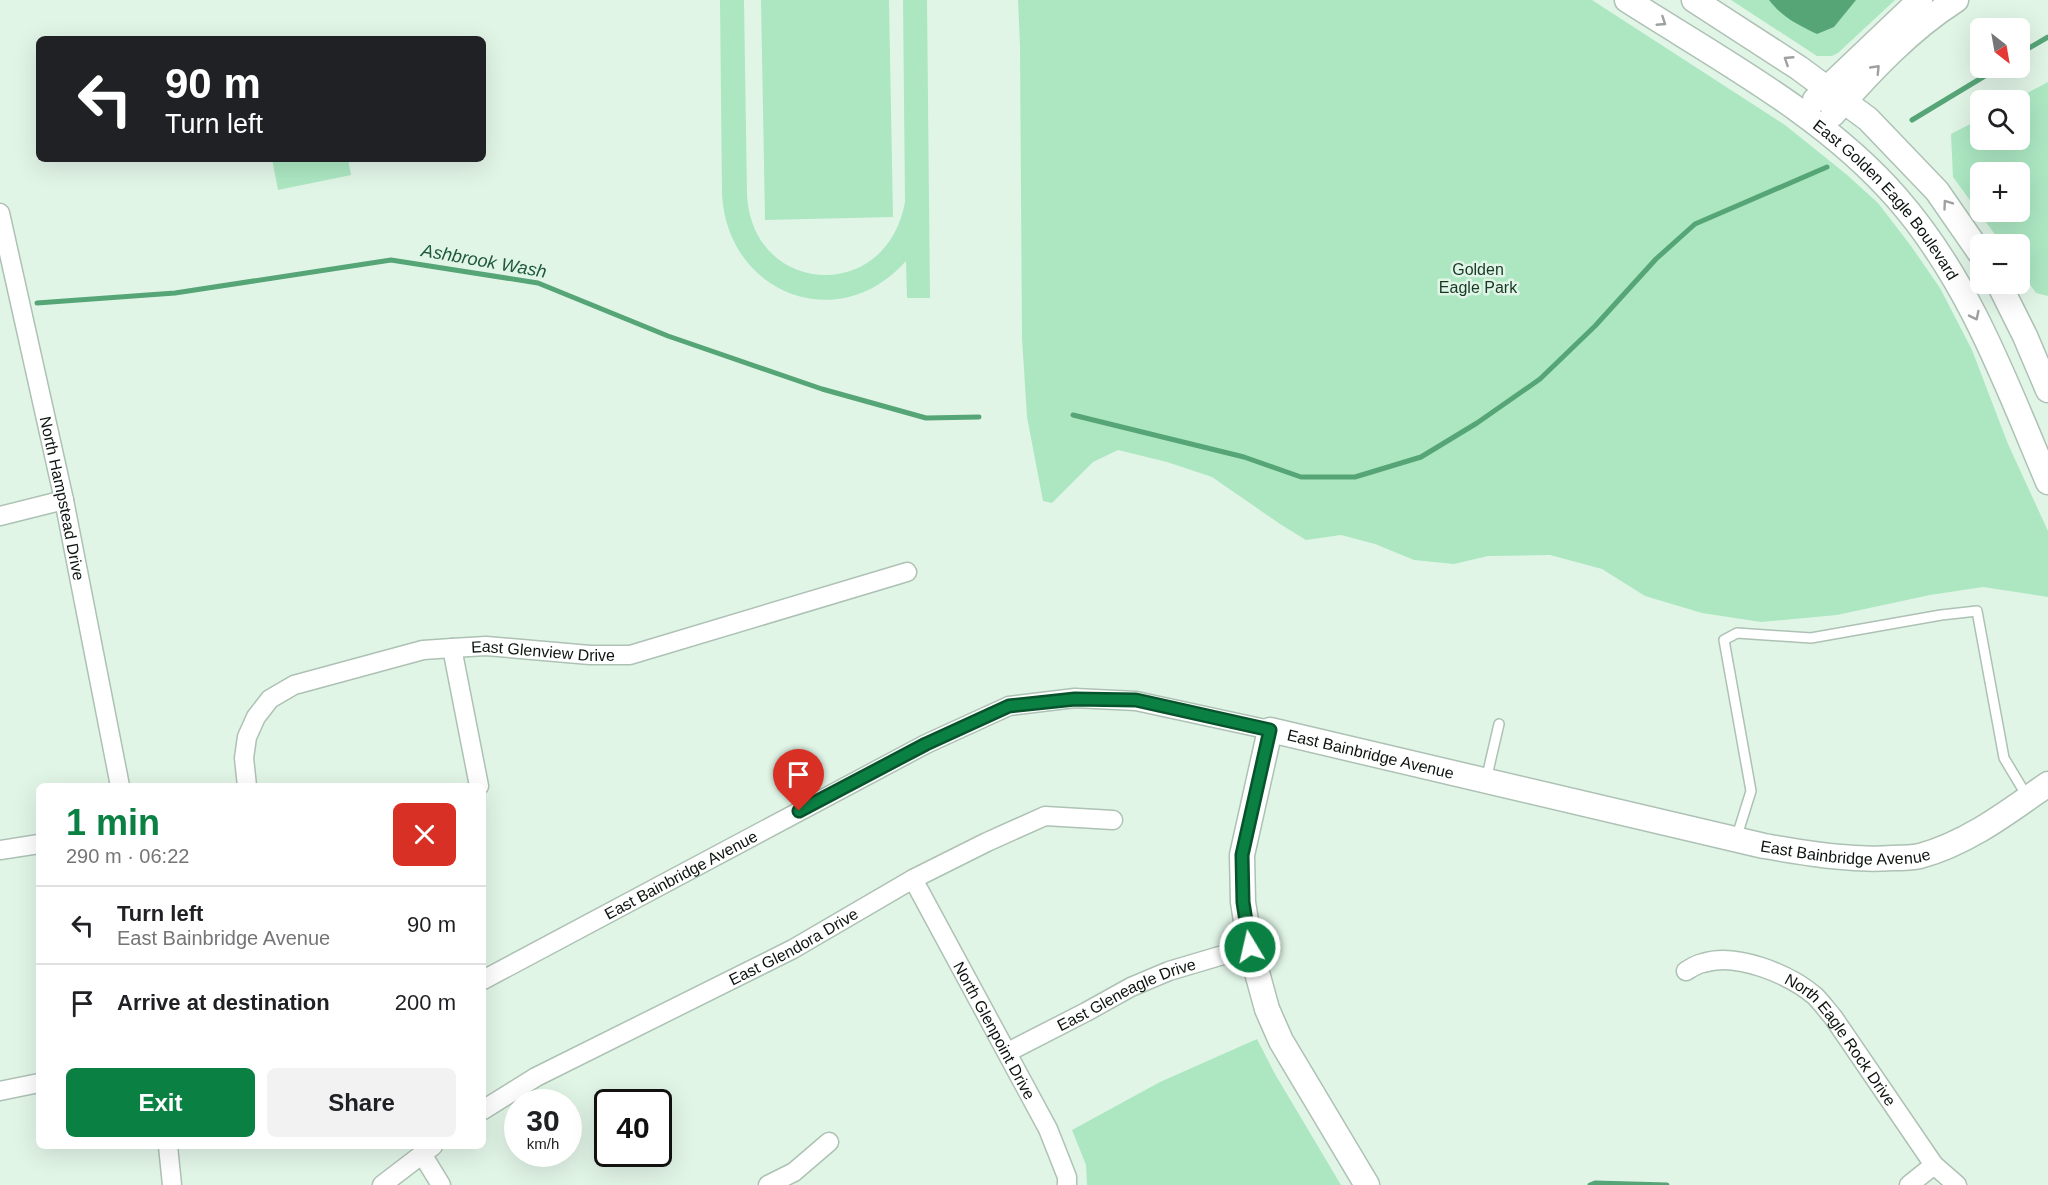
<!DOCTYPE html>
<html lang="en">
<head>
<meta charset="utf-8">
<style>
  :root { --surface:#fff; --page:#f2f2f2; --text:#202124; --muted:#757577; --line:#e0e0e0; --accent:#0b8043 }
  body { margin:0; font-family:Helvetica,sans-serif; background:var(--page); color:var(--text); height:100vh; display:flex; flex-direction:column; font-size:22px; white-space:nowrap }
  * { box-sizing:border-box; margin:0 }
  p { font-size:20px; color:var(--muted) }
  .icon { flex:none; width:33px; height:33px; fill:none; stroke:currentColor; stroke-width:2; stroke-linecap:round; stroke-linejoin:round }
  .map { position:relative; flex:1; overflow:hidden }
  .sheet { position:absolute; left:36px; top:783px; width:450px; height:366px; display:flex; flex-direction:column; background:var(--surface); border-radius:9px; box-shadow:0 6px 24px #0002 }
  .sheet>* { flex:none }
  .hud { position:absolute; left:36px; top:36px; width:450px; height:126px; border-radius:9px; box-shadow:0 6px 24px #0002; background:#202124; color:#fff; overflow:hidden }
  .needle { width:39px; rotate:149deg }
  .buttons { position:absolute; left:1970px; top:18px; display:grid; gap:12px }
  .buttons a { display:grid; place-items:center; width:60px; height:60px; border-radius:9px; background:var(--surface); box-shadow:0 6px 24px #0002; font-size:30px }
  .speed { position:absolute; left:504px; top:1089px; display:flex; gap:12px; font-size:30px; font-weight:700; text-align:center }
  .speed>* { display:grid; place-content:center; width:78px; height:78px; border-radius:50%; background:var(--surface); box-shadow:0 6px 24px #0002; line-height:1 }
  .speed small { font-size:15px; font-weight:400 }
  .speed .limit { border:3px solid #111; border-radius:9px; background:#fff; color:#111 }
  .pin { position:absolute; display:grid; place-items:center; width:51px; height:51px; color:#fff; margin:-62px -26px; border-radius:50% 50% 50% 0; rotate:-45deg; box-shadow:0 0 6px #0007 }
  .pin .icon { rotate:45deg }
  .me { position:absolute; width:66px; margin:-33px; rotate:351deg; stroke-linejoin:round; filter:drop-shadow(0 0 4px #0008) }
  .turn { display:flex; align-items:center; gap:21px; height:126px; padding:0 30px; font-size:27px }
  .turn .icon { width:78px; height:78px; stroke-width:2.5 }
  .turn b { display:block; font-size:42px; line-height:51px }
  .round { display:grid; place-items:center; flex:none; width:63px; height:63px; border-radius:9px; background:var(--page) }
  .overview { display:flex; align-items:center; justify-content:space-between; height:102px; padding:0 30px }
  h1 { font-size:36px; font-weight:800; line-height:45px; color:var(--accent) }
  .primary-button { display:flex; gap:12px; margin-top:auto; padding:12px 30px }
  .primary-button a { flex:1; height:69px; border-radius:9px; background:var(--accent); color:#fff; font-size:24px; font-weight:800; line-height:69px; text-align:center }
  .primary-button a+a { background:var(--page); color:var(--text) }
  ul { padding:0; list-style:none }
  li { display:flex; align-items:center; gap:18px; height:78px; padding:0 30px; border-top:2px solid var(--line) }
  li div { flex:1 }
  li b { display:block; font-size:22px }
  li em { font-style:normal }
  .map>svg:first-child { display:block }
  .green { fill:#ace7c2; fill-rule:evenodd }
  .water { fill:#56a577 }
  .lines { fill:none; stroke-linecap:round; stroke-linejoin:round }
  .stream { stroke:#56a577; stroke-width:5 }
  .lane-casing { stroke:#adc1b4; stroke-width:12 }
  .street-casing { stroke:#adc1b4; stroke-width:21 }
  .secondary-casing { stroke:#adc1b4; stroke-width:27 }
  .lane { stroke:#fff; stroke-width:9 }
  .street { stroke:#fff; stroke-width:18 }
  .secondary { stroke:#fff; stroke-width:24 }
  .oneway { stroke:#9ea19f }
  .route-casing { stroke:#07532c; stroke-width:15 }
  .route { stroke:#0b8043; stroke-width:10 }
  .labels { text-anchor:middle; stroke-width:5; stroke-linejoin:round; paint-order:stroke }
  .street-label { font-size:16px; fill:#0d140f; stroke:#e1f5e7 }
  .park-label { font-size:16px; fill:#163925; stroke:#e1f5e7 }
  .water-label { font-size:18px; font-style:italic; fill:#1e5939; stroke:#e1f5e7 }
</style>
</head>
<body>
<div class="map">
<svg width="2048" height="1185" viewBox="0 0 2048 1185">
  <rect width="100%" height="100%" fill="#e1f5e7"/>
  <path class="green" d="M720 0H744L747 194C751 295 886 306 905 202L903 0H927L930 298H907L906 261C839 337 728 294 722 195Z
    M761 0H889L893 217 765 220Z
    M1018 0H1592L1785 125 1846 174 1878 203 1911 246 1940 288 1972 350 2008 444 2048 531V597L1983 587 1930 595 1837 615 1761 622 1702 613 1645 596 1602 569 1550 555 1488 556 1454 564 1414 560 1375 544 1341 535 1306 540 1280 524 1212 477 1167 462 1118 450 1093 462 1052 503 1043 501 1027 417 1022 338 1020 47Z
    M1731 0H1895L1838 53 1832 56H1817Z
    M2048 82V296L2036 293 2019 269V244H2002L1953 177 1951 134 1980 119V140H2019V100H2014ZM1980 172H2019V212H1980Z
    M272 159H348L351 175 278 190Z
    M1257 1039 1275 1074 1341 1185H1087L1086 1165 1072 1130 1160 1082Z"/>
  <path class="water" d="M1769 0H1856L1834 27 1817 34C1798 25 1782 17 1769 0Z"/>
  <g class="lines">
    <path class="stream" d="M2019 54 2048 37
      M1912 120 1998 68
      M37 303 175 293 391 260 538 283 668 336 822 389 926 418 979 417
      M1073 415 1244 457 1301 477H1355L1421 457 1477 423 1540 379 1595 326 1656 259 1695 224 1827 167
      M1590 1185 1595 1183 1667 1185"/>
    <defs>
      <path id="lane" d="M1486 780 1499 724
        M1736 839 1751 791 1724 640 1737 633 1811 638 1941 615 1977 611 2004 758 2028 798"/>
      <g id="street">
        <path id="s1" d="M0 213 64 500 120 786"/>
        <path d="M0 516 64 500"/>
        <path d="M452 648 479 786"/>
        <path id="s2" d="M247 786 244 758 247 737 256 717 270 699 294 685 423 650 452 648 486 646 590 655H630L907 572"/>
        <path d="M0 850 39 844"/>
        <path id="s3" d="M913 879 1048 1129 1067 1177V1185"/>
        <path id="s4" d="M1686 971C1691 968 1697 964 1703 963 1736 952 1789 974 1815 996 1821 1002 1827 1010 1833 1017L1934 1165 1957 1185"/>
        <path id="s5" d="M483 980 926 744 1009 706 1075 698 1136 701 1270 730"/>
        <path id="s6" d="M1008 1052 1086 1012 1131 987 1169 971 1250 947"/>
        <path d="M0 1091 39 1083"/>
        <path id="s7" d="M483 1110 536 1077 793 949 913 879 987 842 1045 816 1113 820"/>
        <path d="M168 1146 172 1185"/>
        <path d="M422 1154 441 1185"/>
        <path d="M382 1185 433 1146"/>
        <path d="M768 1185 794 1172 829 1142"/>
        <path d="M1909 1185 1934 1165"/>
      </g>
      <g id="secondary">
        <path id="s8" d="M1627 0C1719 59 1825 115 1897 198 1969 280 2006 383 2048 482"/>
        <path d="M1694 0 1799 68 1868 119 1937 191 1980 253"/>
        <path d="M1815 100 1920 0"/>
        <path d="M1833 114C1870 72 1909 30 1956 0"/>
        <path d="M1999 284 2025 336 2048 390"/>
        <path id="s9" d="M1367 1185 1281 1041 1267 1009 1250 947 1243 902 1242 855 1270 730 1764 846C1807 853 1849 861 1892 858 1901 858 1911 858 1920 856 1968 843 2008 812 2048 784"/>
      </g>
    </defs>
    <use href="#lane" class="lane-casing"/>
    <use href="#street" class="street-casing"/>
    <use href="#secondary" class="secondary-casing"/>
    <use href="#lane" class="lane"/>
    <use href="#street" class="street"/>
    <use href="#secondary" class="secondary"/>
  </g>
  <defs><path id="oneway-chevron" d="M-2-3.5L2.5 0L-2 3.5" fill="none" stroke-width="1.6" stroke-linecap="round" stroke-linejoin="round" transform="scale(1.5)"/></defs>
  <g class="oneway">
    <use href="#oneway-chevron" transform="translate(1662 22) rotate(33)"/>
    <use href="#oneway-chevron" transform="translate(1788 60) rotate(-147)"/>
    <use href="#oneway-chevron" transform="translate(1876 69) rotate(-46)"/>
    <use href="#oneway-chevron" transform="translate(1947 204) rotate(-126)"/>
    <use href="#oneway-chevron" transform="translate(1975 316) rotate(64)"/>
  </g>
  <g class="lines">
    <defs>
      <path id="route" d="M799 811 926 744 1009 706 1075 699 1136 700 1270 730 1242 855 1243 902 1250 947"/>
    </defs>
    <use href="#route" class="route-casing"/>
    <use href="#route" class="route"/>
  </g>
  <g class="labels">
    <g class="street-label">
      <text dy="6" stroke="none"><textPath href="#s8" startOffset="330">East Golden Eagle Boulevard</textPath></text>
      <text dy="6" stroke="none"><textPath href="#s1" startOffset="292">North Hampstead Drive</textPath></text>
      <text dy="6" stroke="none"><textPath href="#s2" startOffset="376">East Glenview Drive</textPath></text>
      <text dy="6" stroke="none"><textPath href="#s9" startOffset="591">East Bainbridge Avenue</textPath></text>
      <text dy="6" stroke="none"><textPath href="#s9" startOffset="1077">East Bainbridge Avenue</textPath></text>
      <text dy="6" stroke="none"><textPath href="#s5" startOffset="224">East Bainbridge Avenue</textPath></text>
      <text dy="6" stroke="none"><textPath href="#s7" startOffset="351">East Glendora Drive</textPath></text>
      <text dy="6" stroke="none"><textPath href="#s6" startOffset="132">East Gleneagle Drive</textPath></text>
      <text dy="6" stroke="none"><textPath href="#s3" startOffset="172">North Glenpoint Drive</textPath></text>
      <text dy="6" stroke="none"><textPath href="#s4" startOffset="189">North Eagle Rock Drive</textPath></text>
    </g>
    <g class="park-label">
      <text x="1478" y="275">Golden<tspan x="1478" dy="18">Eagle Park</tspan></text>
    </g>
    <g class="water-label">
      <text transform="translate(484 261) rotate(10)" y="6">Ashbrook Wash</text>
    </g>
  </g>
</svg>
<div class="buttons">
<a><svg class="needle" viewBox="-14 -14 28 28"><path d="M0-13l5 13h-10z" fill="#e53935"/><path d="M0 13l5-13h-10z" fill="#757577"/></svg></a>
<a><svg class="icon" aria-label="search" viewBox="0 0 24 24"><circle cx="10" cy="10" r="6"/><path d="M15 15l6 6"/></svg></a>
<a>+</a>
<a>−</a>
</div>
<div class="speed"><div>30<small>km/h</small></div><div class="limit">40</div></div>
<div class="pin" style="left:799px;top:811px;background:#d93025"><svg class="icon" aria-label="arrive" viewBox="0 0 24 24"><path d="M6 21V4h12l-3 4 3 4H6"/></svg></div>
<svg class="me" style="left:1250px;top:947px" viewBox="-20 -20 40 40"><circle r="17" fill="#0b8043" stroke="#fff" stroke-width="3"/><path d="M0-11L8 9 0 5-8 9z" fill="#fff"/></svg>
<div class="hud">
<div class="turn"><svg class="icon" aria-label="left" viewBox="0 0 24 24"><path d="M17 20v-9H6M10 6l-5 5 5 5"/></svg><div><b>90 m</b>Turn left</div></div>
</div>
<section class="sheet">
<div class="overview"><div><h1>1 min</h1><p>290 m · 06:22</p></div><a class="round" style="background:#d93025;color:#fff"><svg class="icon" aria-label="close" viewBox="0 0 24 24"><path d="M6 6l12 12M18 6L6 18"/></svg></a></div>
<ul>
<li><svg class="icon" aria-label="left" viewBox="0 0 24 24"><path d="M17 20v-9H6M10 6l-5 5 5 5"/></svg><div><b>Turn left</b><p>East Bainbridge Avenue</p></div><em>90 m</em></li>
<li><svg class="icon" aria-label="arrive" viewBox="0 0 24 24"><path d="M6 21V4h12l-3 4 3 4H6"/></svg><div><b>Arrive at destination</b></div><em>200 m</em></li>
</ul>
<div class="primary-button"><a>Exit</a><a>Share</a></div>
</section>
</div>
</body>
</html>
